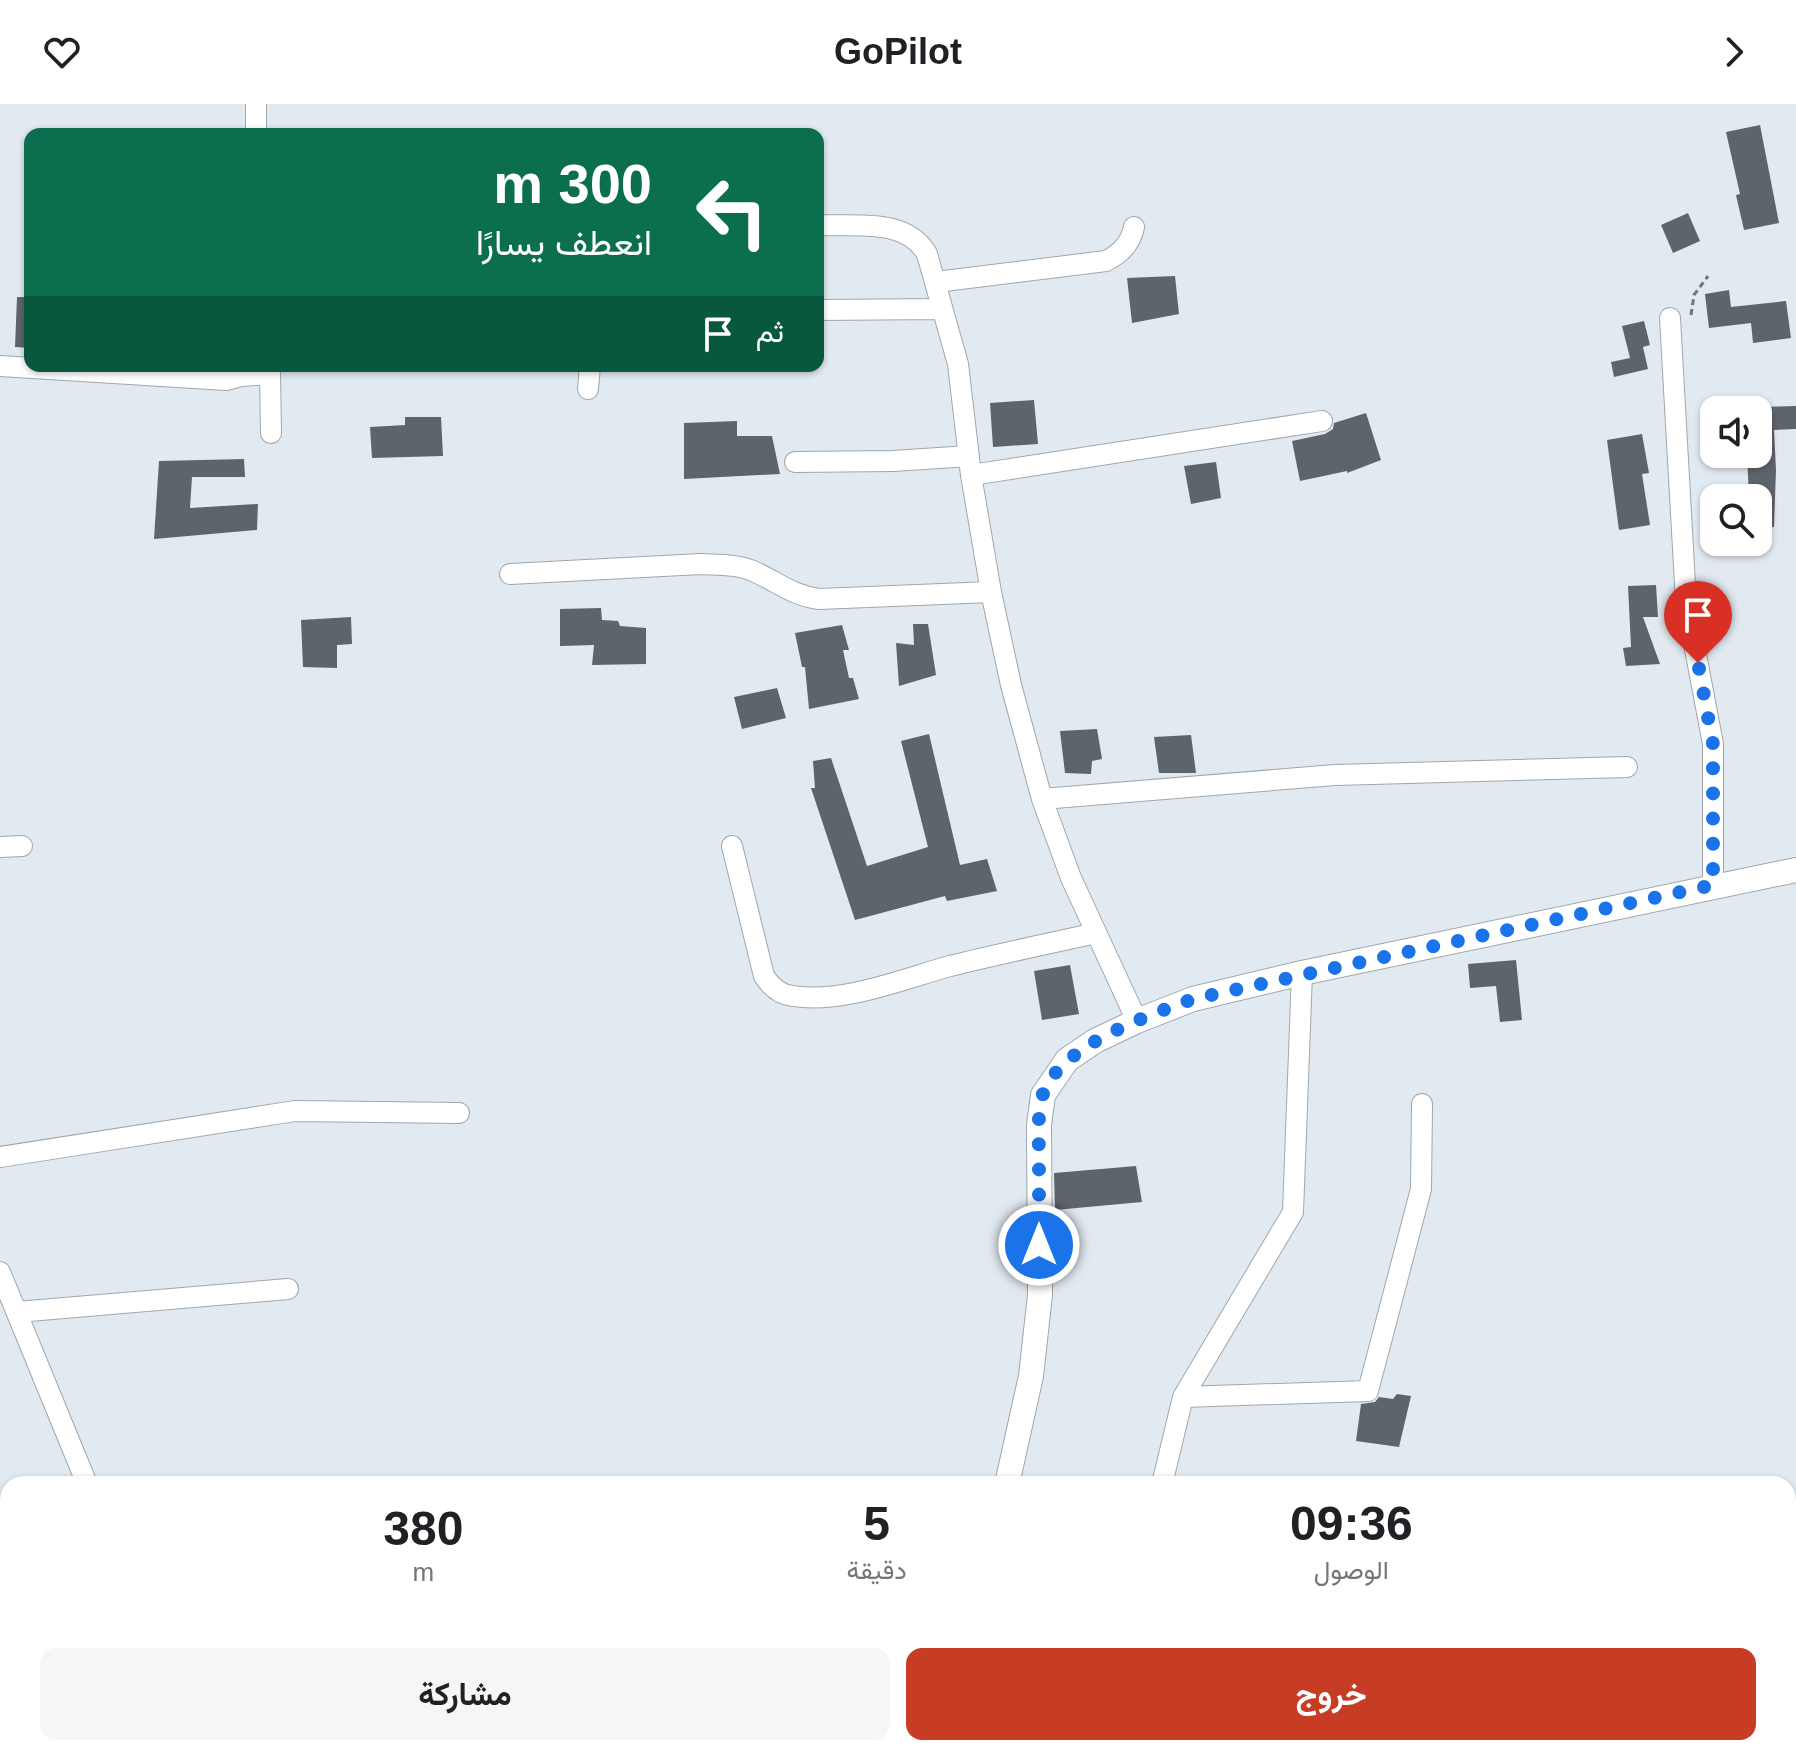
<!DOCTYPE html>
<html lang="ar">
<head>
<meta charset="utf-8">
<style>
  :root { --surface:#fff; --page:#f6f6f6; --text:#202124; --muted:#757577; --accent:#c73c24 }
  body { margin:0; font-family:Arial,Vazirmatn,sans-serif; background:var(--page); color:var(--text); direction:rtl; height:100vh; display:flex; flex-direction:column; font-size:30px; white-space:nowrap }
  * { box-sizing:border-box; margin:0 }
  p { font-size:26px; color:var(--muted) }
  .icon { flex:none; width:44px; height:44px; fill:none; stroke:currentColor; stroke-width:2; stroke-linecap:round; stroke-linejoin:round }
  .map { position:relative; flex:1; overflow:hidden; direction:ltr }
  .panel { position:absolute; left:0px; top:1372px; width:1796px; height:280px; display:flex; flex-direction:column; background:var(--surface); border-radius:24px 24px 0 0; box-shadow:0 2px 6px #0004; direction:rtl }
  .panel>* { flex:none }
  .top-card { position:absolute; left:24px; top:24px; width:800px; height:244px; border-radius:16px; box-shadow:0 2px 6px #0004; direction:rtl; background:#0b6e4f; color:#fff; overflow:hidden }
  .buttons { position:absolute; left:1700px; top:292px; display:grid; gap:16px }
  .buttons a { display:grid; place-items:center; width:72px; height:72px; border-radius:16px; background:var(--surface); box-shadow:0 2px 6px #0004; font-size:40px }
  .pin { position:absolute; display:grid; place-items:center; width:68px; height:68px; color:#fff; margin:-82px -34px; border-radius:50% 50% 50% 0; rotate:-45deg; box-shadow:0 0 8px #0007 }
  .pin .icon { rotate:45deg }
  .me { position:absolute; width:88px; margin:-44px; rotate:0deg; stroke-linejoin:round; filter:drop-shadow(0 0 6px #0008) }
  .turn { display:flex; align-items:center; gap:28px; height:168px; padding:0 40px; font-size:36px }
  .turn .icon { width:104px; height:104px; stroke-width:2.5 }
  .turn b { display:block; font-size:56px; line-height:68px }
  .then { display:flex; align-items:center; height:76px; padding:0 40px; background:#0003; gap:16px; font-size:30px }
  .eta { display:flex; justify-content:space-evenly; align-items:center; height:136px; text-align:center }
  .eta b { font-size:48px; font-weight:700; line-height:56px }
  .primary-button { display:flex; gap:16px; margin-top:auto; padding:16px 40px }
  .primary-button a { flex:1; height:92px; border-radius:16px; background:var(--accent); color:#fff; font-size:32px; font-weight:700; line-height:92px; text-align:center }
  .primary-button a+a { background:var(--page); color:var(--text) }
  header { display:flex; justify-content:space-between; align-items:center; height:104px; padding:0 40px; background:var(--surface); font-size:36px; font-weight:700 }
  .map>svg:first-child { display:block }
  .building { fill:#5e646b }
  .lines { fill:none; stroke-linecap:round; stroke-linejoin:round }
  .minor-casing { stroke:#9fa7ae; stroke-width:22 }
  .tertiary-casing { stroke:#9fa7ae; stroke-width:26 }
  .path { stroke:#70757a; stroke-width:3; stroke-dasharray:6 4; stroke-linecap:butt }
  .minor { stroke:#fff; stroke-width:20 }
  .tertiary { stroke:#fff; stroke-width:24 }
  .route { stroke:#1a73e8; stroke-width:14; stroke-dasharray:0 25.2 }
</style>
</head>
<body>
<header><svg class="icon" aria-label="forward" viewBox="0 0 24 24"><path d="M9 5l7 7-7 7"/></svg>GoPilot<svg class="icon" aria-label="heart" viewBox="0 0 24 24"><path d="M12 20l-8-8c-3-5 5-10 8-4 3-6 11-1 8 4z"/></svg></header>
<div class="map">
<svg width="1796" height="1652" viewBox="0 0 1796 1652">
  <rect width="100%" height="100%" fill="#e2eaf1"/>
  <path class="building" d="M1760 21 1779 119 1744 126 1736 91 1740 90 1726 28Z
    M1688 109 1700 137 1673 149 1661 121Z
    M1175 172 1179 210 1132 219 1127 174Z
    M1729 186 1731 203 1786 197 1791 234 1753 239 1751 219 1709 224 1705 190Z
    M17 193H30V244L15 243Z
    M1644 217 1650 241 1643 243 1648 265 1614 273 1611 258 1630 254 1622 222Z
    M1034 296 1038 340 993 343 990 299Z
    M1796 302V325L1774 326 1776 366 1774 423 1758 422V394H1749L1747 350H1758V303Z
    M1366 309 1381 356 1347 369V367L1300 377 1292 337 1325 330 1333 325 1334 319Z
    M405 313H441L443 352 372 354 370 323 405 321Z
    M737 317V332H772L780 370 684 375V319Z
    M1642 330 1649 369 1642 370 1650 421 1619 426 1607 336Z
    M244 355 245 373H192L190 404 258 400 257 426 154 435 159 357Z
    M1216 358 1221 394 1191 400 1184 362Z
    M1656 481 1658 513H1643L1660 560 1626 562 1623 544 1631 543 1628 482Z
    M601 504 602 516 618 517 620 522 646 524V560L592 561 594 541 560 542V505Z
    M351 513 352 540 337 541V564L303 563 301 516Z
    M913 520H928L936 571 899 582 896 539 914 541Z
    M842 521 849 546H843L849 574H853L859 595 809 605 805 563H802L795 529Z
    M777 584 786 614 742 625 734 593Z
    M1097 625 1102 655 1092 657 1091 670 1065 669 1060 627Z
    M929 630 960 761 987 755 997 787 947 797 945 792 855 816 811 684H815L813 657 831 654 867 762 928 743 901 637Z
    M1191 631 1196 669H1159L1154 633Z
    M1516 856 1522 916 1500 918 1496 882 1470 884 1468 860Z
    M1070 861 1079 910 1042 916 1034 867Z
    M1136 1062 1142 1098 1055 1106 1054 1069Z
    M1397 1290 1411 1292 1399 1343 1356 1337 1361 1300 1375 1298 1379 1293 1393 1295Z"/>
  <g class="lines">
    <defs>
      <path id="minor" d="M256 30V0
        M818 121C855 123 906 113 927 150L958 260 971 371 991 488 1011 581 1042 695 1071 774 1137 917
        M936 178 1106 157C1120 150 1131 139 1134 123
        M818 206 942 205
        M1670 214 1686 498 1713 640V781
        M0 262 226 276 241 272 247 262
        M241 272 270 270 271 329
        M588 285 590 262
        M795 358 893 357 969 352
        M971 371 1322 317
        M510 470 701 460C718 461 737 460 753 467 778 478 791 491 819 495L991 488
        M1042 695 1335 671 1627 663
        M732 742 764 872C771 883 780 891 793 892 842 900 903 875 950 862 998 850 1047 840 1096 829
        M0 743 22 742
        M0 1053 295 1007 459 1009
        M0 1168 87 1380
        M17 1208 288 1185
        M1183 1293 1368 1287 1421 1085 1422 1000
        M1162 1380 1183 1293 1293 1108 1302 869
        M0 1414 8 1415
        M1788 1628 1796 1627
        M189 1644 192 1652
        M404 1644 406 1652
        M570 1644V1652
        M1536 1644V1652
        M732 1652 734 1644
        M1062 1652 1097 1644"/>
      <path id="tertiary" d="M1007 1380 1031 1272 1040 1191 1039 1021 1043 991 1067 956 1095 937 1137 917 1193 895 1302 869 1796 766
        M916 1652 920 1644"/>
    </defs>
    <use href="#minor" class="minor-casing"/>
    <use href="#tertiary" class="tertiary-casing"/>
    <path class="path" d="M1691 211 1694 191 1708 172"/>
    <use href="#minor" class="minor"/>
    <use href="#tertiary" class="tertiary"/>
  </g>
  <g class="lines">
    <path class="route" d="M1039 1141C1039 1112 1039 1083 1039 1054 1039 1035 1037 1013 1042 993 1057 942 1148 912 1193 895L1713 781V640L1698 559"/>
  </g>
</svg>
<div class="buttons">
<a><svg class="icon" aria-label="sound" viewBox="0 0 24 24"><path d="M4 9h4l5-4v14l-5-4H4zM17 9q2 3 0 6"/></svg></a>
<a><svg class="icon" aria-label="search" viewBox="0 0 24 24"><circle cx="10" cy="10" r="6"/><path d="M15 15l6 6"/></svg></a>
</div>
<div class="pin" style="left:1698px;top:559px;background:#d93025"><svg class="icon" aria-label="arrive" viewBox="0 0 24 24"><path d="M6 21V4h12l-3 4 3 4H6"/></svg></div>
<svg class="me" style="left:1039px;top:1141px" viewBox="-20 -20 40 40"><circle r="17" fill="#1a73e8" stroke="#fff" stroke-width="3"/><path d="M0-11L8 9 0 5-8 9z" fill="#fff"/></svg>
<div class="top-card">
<div class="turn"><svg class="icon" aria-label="left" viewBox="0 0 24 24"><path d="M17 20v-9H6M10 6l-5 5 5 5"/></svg><div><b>300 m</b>انعطف يسارًا</div></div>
<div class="then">ثم<svg class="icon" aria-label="arrive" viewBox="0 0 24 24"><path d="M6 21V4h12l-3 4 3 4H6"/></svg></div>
</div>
<section class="panel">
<div class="eta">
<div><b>09:36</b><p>الوصول</p></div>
<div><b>5</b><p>دقيقة</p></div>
<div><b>380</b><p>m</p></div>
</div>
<div class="primary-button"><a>خروج</a><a>مشاركة</a></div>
</section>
</div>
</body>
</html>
